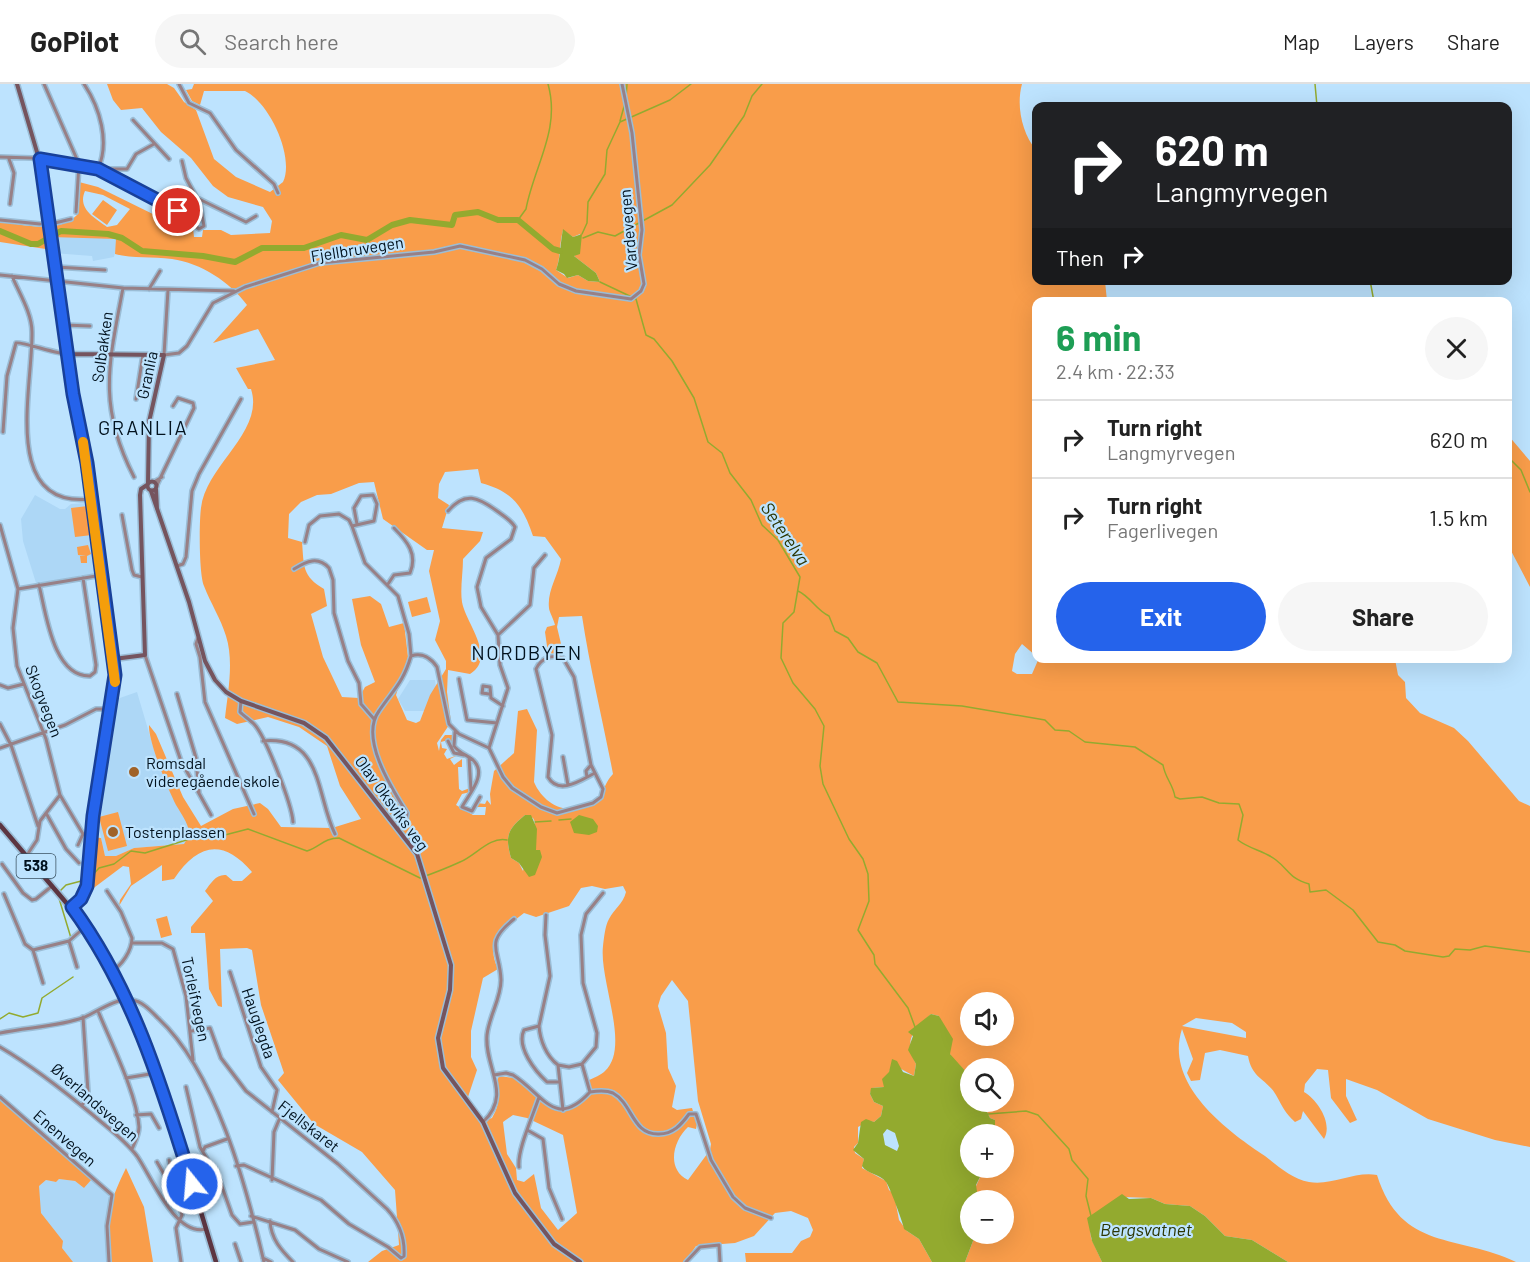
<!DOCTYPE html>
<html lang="en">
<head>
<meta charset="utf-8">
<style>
  :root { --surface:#fff; --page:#f6f6f6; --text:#222; --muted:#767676; --line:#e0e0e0; --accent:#2563eb }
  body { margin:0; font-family:Barlow,sans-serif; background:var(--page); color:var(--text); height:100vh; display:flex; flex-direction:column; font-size:22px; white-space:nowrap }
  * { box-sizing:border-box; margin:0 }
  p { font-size:20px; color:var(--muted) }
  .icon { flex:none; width:33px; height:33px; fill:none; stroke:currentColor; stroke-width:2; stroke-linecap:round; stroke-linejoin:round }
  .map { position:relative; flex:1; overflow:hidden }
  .sheet { position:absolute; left:1032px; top:213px; width:480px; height:366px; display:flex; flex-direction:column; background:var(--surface); border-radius:12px; box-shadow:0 6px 24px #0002 }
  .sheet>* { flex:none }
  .top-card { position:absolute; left:1032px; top:18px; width:480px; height:183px; border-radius:12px; box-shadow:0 6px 24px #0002; background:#202124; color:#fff; overflow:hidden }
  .fabs { position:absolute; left:960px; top:908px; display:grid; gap:12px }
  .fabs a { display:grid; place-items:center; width:54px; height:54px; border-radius:50%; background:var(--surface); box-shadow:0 6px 24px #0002; font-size:30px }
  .pin { position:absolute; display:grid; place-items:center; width:51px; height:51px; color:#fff; margin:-26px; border:3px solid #fff; border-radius:50%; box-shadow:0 2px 6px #0007 }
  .me { position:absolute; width:66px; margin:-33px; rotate:343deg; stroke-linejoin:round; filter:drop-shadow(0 0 4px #0008) }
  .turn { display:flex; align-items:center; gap:21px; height:126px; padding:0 24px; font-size:27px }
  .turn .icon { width:78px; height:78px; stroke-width:2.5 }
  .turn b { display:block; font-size:42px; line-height:51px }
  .then { display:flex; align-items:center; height:57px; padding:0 24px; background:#0003; gap:12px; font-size:22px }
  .round { display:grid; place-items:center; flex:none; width:63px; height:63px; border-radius:32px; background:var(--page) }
  .headline { display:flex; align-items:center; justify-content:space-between; height:102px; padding:0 24px }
  h1 { font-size:36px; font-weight:700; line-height:45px; color:#1e9e55 }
  .action { display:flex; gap:12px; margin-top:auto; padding:12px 24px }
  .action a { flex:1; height:69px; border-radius:36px; background:var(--accent); color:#fff; font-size:24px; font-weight:700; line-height:69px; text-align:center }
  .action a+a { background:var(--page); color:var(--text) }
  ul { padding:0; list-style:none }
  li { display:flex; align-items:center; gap:18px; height:78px; padding:0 24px; border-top:2px solid var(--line) }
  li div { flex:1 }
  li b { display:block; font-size:22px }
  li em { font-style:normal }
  header { display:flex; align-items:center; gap:36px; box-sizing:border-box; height:84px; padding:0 30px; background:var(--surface); border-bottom:2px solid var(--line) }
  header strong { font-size:28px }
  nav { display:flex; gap:33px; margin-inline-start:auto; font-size:21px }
  .search { width:420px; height:54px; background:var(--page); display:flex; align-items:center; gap:15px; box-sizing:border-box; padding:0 21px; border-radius:33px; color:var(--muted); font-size:22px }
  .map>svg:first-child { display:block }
  .built { fill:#add7f6 }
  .green { fill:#f99d4a; fill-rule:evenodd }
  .water { fill:#93aa2f; fill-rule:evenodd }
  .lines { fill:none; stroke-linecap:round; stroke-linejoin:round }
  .stream { stroke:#93aa2f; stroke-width:1.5 }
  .river { stroke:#93aa2f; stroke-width:6 }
  .street-casing { stroke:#9bbdd6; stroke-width:6 }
  .secondary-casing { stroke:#9bbdd6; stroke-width:7 }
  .primary-casing { stroke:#9bbdd6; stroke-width:8 }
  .street { stroke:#988086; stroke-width:3 }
  .secondary { stroke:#75545e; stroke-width:4 }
  .primary { stroke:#5c3541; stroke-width:4.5 }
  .route-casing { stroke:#184099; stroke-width:15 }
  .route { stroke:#2563eb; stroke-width:10 }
  .slow { stroke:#f59e0b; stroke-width:10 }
  .poi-dot { fill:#a06228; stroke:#bde3fe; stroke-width:2 }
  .labels { text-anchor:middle; stroke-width:4.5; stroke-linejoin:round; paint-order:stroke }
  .shield { fill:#bde3fe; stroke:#3a5161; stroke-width:1.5 }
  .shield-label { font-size:15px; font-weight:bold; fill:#02121e }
  .street-label { font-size:16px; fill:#02121e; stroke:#bde3fe }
  .poi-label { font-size:16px; fill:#02121e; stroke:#bde3fe; text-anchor:start }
  .water-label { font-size:18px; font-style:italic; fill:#2c3603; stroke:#bde3fe }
  .quarter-label { font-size:20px; letter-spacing:1.5px; fill:#02121e; stroke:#bde3fe }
</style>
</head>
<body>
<header>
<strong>GoPilot</strong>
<div class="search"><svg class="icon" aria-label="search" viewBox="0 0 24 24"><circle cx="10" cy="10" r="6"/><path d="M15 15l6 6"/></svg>Search here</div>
<nav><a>Map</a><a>Layers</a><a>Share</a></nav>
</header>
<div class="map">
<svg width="1530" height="1178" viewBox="0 0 1530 1178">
  <rect width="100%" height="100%" fill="#bde3fe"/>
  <path class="built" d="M51 153H83L118 155 114 173 93 177 92 172 53 169Z
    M35 411 60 425H65L71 420 86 419 89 421 99 488 90 492 36 499 23 457 21 435Z
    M410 596H435L439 627H405L398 615Z
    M137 608 155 669 176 720 187 735 190 750 185 760 134 764 116 772H105L96 731 115 620 117 615Z
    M59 1095 75 1097 84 1104 92 1095 111 1113 106 1141 107 1178H61L24 1114 46 1096 56 1098Z"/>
  <path class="green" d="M107 0H167L174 4 184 18 196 26 214 75 236 93 270 108 283 98C295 73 269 18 245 7H204L200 21 192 17 186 6 192 5 194 0H1022C1016 22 1022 49 1036 66V196L1105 197 1107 217 1036 218V572L1022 560 1015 570 1012 587 1017 590H1032L1039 574 1395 575 1398 591 1405 598 1406 614 1420 629 1454 644 1468 657 1519 717 1530 722V1063L1495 1056 1428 1035 1377 1006 1346 995V1012L1357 1036 1350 1039 1331 1014 1328 986 1317 985 1305 1000 1304 1008C1318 1016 1333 1040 1324 1055L1303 1027 1301 1035 1295 1038C1284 1028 1283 1023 1276 1011 1266 994 1252 995 1248 972L1220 966 1205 969 1200 996 1191 997 1187 989 1193 975 1182 945C1164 1000 1226 1046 1265 1072 1278 1082 1292 1095 1309 1098 1332 1102 1354 1087 1377 1091 1401 1168 1459 1150 1516 1178H1288L1252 1156 1225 1152 1205 1132 1190 1122 1165 1120 1151 1114 1123 1113 1089 1136 1091 1154 1102 1178H965L976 1149H1004V1116H976V1102L985 1083H1004V1050H995V1036L990 1034 982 1017H1004V984H970V1006C966 986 964 987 951 973L939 932 931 930C912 949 904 954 916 980L914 992 892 980 884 1003 872 1004 870 1010 874 1018 883 1022 881 1032 874 1038 869 1037 858 1043V1059L854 1063 855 1069 864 1075 862 1084 886 1097 889 1106 894 1110 899 1136 907 1147 919 1155 932 1178H746L745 1169H792L801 1157 810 1153 813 1146 808 1134 791 1127 775 1129 754 1152 735 1159 696 1162 685 1178H368L382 1167 399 1161 395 1106 362 1068 314 1040 278 996 284 989 261 921 252 866 247 864 220 865 222 923 218 922 209 905 205 849H191V843L213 817 205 807C211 799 216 790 226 791L233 797H242L252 788C222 753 197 761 174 795L162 797V781L131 802 119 822 120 816 131 800 129 783 123 782 91 806 88 788 93 753 101 754 105 772H116L134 764 184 760 190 750C187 737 182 731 176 721 168 705 148 657 149 641L156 650 183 713 201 742 233 725 260 719 268 725 281 743 332 744 361 735 340 702 327 662 299 643 268 633 237 640 225 634C228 608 234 577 226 552 221 535 210 518 204 502 199 490 199 438 201 424 206 381 265 348 251 305H248L236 284 275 276 258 245 213 259 247 221C230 198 201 179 172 175 152 172 134 175 115 170L116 155 51 153 52 166 0 158V137C22 141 59 150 77 131L79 98 98 103 169 138 176 148 193 144 194 153H202L203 146H221L231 151 270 149 272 137 263 123 228 113 213 102 191 74 161 48 142 24 121 26 113 16ZM85 107 103 111 130 125 117 141 107 143C95 134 77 125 85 107ZM563 146 573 153 580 150 579 167 574 172 596 189 600 198 588 197 578 191 568 194 556 186C561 172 559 160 563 146ZM478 385 481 399C512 407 523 422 533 452L545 453 561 475C558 492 547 507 549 524 549 527 554 536 555 541L547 543 545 548 548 569 558 570 562 564 557 543 559 533 582 532C590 585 603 637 613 690 605 698 605 706 598 713 576 736 545 724 534 698L537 646 527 625 518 627 514 669 494 687 490 710 491 721 487 716 485 720 477 719 475 723H486L485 731H473L456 721 462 710 470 708V704L462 707 459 705 458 683H462V675L454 681 450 675 458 671 447 675 444 670 447 665 442 664 441 658 448 656 452 666 461 670 453 663 452 651H445L441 656 439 667 437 659 451 638 447 608 448 586 470 590C497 573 466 540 462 518 460 505 463 489 463 475L480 457 483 448 442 444 449 421 438 414 439 400 445 388ZM374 398 383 435 427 466H434L429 487 440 537 435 556 446 577V585L430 611 420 637 416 639 407 636 396 611 408 573 404 539 389 543 381 520 370 512 352 515 361 561 375 598 365 603 359 614 342 613 323 573 311 530 327 522 324 505C302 492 304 482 302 458L288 454 289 430 301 418 317 411 331 410 359 399ZM525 731 533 734 535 738 523 787 519 779 511 774C505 752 507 746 525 731ZM592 802 605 805 623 802 626 808C623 820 614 825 609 835 605 842 604 854 603 862 599 897 631 963 605 987 601 991 594 994 589 996L588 1009 576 1023 556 1024 515 994 499 992C493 1005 505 1012 492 1034L483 1037 467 1016 477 986 471 973V947L483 894 498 885C484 856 504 845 524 829L536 833 569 822 581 804ZM672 896 688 917 698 1017 711 1060 710 1066 688 1096C666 1085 673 1057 688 1043L696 1045 697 1040 692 1024 677 1026 672 1023 676 1002 668 984 666 949 658 922 661 912ZM970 918H1004V951H970ZM1196 934 1232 939 1246 948V954L1182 942ZM513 1031 527 1034 563 1051 577 1129 558 1146 541 1124 534 1090 524 1098 517 1096 516 1084 507 1070 503 1038Z
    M103 116 117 126 107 141 92 130Z
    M1508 351 1530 377V503L1508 461Z
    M88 422 92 451 75 453 71 424Z
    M88 461 91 470 87 472V479H81L80 472H86L78 471 77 463Z
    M427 513 431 528 412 533 408 518Z
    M118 728 127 762 108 767 99 733Z
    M167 832 172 851 161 854 156 835Z
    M0 1015 92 1095 84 1104 75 1097 59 1095 56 1098 46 1096 39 1102 41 1129 63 1157 62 1164 73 1178H0Z
    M126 1084 144 1123 153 1178H107C104 1137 108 1121 126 1084Z"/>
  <path class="water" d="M563 145 573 153 582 150 580 170 574 172 596 189 600 198 588 197 578 191 567 194 564 190 556 186C561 172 560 160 563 145Z
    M525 731H531L537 745 536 766H540L542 773 535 791 529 793 519 779 511 774C505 752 507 746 525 731Z
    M579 731 593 735 598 742 597 748 589 751 574 749 570 738Z
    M931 930 939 932 953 955 950 970 968 990 970 1017H982L990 1034 995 1036V1050H970V1083H985L976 1101 978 1114 970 1116V1149H976L965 1178H932L919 1155 904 1145C904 1141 889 1101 886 1098 880 1090 867 1090 862 1082L864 1075 853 1066 858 1059 861 1038 866 1035 874 1038 881 1032 883 1022 874 1018 870 1010 871 1004 884 1003 882 995 889 988 892 975 897 977 903 988 914 992 916 980 908 966 913 952 908 948ZM887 1045 895 1049 899 1062 897 1067 885 1061 883 1050Z
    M1122 1110 1129 1115 1151 1114 1165 1120 1190 1122 1205 1132 1225 1152 1252 1156 1288 1178H1102L1092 1157 1087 1134Z"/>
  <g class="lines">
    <path class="stream" d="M1315 0 1317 22
      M626 14 627 0
      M620 37 625 19
      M518 136 526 125C534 82 561 46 548 0
      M582 150 587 139 588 118 605 90 607 66 620 38 670 16 691 0
      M583 154 598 148 615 152 672 121 710 81 744 32 752 12 762 0
      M1370 196 1374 218
      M600 198 636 215 646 251 654 255 672 277 694 314 708 358 722 369 730 389 751 416 762 441 778 456 800 493 794 528 783 539 781 574 793 599 815 625 824 642 820 682 823 700 849 755 863 775 868 790 869 817 858 846 874 871 875 880 908 924 915 943
      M1508 373 1521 386 1530 408
      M798 507C811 513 816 526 829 532L835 547 848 554 858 568 877 579 898 618 962 622 1045 636 1055 646 1069 647 1085 658 1135 663 1163 681C1165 694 1173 700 1175 713L1180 715 1202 713 1219 719 1239 720 1243 731 1238 756C1249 765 1265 767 1276 776 1290 787 1289 794 1309 800L1310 808 1326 806 1353 826 1378 858 1395 861 1405 867 1443 873 1449 872 1455 865 1470 866 1485 862 1530 868
      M559 736 571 735
      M535 738 551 737
      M90 794 99 784 114 780 131 767 145 769 199 752H221L248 745 307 767C320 763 324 754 339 754L420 794C434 789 447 784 460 778 475 772 490 752 507 756
      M60 807 66 801 85 796
      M58 811 71 854
      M0 935 9 929 23 933 38 929 42 914 73 893
      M988 1030 1026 1027 1038 1031 1069 1065 1072 1076 1088 1095 1086 1112 1091 1132"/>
    <path class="river" d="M0 147 31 160H38L61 147 108 150 122 154 142 167 203 172 235 178 262 164H304L341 151 367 156 392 141 410 136 452 141 455 131 478 128 498 136H518L553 165 560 167"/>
    <defs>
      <path id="street" d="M44 0 79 80 76 128
        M179 0 189 19 210 29 236 66 274 100 278 109
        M133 36 169 75
        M0 73 32 74 98 85C110 58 100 24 84 0
        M9 75 14 89 10 120
        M98 85 178 127 199 145 204 142 200 120 186 94 182 77
        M100 85H127L136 70 154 60
        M199 115 246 138 256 132
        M0 136 40 140
        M51 140 71 135
        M56 183 105 186
        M0 191 123 204 234 207
        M12 192C19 209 32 229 32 248 33 304 0 425 91 415
        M123 204C109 279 97 321 134 393
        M149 205 160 187
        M168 206 164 271 179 269 187 262 213 219 245 203 320 179 434 168 460 162 525 176 542 185 559 200 576 207 631 215 641 207 644 200 639 171 642 146 632 49 622 0
        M64 241 90 242
        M136 315 143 271
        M3 348 7 292 16 259C21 257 56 270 67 270
        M154 398 162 393
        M156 403 194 324 193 319 178 314 173 322
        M448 427C465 407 478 413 497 427 504 432 511 436 515 443L511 455 486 474 477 503 481 523 498 551 500 581 508 604 489 664
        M122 431 132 486 134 491 142 493
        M0 441 18 505 13 544 17 582 46 655 60 711 83 750 78 761
        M352 442 374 437 377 420 373 411 361 412 354 424 357 440
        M305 458 309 441 320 432 339 430 349 436 352 442 365 479 398 512 409 550 411 572
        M177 482 183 480 186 473 192 407 199 390 241 315
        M294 485C307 477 318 472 329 484L333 496 334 529 348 577 359 599 361 620 374 635
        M388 500 394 491 410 489C418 470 407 457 394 444
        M39 501C46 529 53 593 90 592L95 588 96 581 83 494
        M18 505 102 491
        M498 551 530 521 534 484 545 471
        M198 554 196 560 200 573 205 618 254 730
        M145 571 181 677 211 731
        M459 595 467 636 497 639
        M0 601 8 604 24 600
        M177 610 196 674 199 709
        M489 610 482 609 483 602 490 603 491 614 503 622
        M241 617 240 628C244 632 250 636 254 640 266 653 292 721 293 738
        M0 640 11 661 38 742
        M455 648 454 662C459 669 467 671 473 676 488 690 469 710 462 723L472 727 480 713
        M263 657C323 651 316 712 335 750
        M448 657 454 669 464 671
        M0 664 65 641 96 625H110
        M469 673 471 707
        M563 673 568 701
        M587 693 586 687 591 681
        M46 729 66 765 79 779
        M399 744 406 737 407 729C392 705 359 654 379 627 394 605 403 599 411 572 422 568 431 574 437 583L449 640 459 650 489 664 503 693 512 704 541 723 557 729 593 719 601 713 603 705 591 681 574 593 563 574C552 570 541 574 536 585L552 651 548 693C559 712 581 696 595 689
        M27 771 37 756 40 737 60 711
        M2 780 23 809 32 816 36 815 52 802
        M107 807 121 828 132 854C132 866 122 882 111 887
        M4 810 25 860 33 866 69 857 86 842
        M69 857 77 883
        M132 859H162L173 865 186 912 193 976
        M33 866 43 899
        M230 888 261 983 277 1006 272 1028
        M98 927C111 959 137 1010 139 1043 139 1051 135 1058 132 1065
        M539 942 550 892 545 851 546 831
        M192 947 210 944 221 974 246 1007 338 1080 387 1125C399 1138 405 1155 404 1172L401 1174 388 1163 349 1140 321 1116 244 1081 236 1082
        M0 949C28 943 58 943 85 933 98 927 118 913 132 916 142 917 151 927 158 934 216 988 246 1101 264 1178
        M0 963C34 983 63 1006 93 1031 108 1044 125 1056 137 1072 151 1092 175 1153 206 1145
        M558 981C546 972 540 956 539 942L524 946C516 963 535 987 547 998H558
        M494 991 506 989 513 991C544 1011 555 1046 590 1008 597 1007 606 1006 613 1009 633 1020 632 1051 659 1050 673 1050 681 1041 689 1030H696L711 1076 733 1113 745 1124 771 1134
        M126 994 156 989
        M186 1003 200 1063 220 1097 232 1131 240 1140 253 1138
        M590 1008 582 980 596 963 597 949 583 899 581 851 586 830 603 809
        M0 1013 112 1111 107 1142 109 1178
        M82 1022 88 1008 83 933
        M563 1026 558 981 569 983 582 980
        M136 1031 151 1030 159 1044
        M483 1038C513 1010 484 984 487 951 489 932 501 915 501 896 500 865 483 860 514 835
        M529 1047 543 1055 549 1104 562 1135
        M203 1067 205 1063 227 1055
        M169 1076 182 1131 176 1144 181 1178
        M157 1078 172 1104 176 1105
        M519 1083C517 1066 533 1032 539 1013
        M272 1096 274 1048 279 1036
        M251 1132 295 1146 319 1165 348 1178
        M270 1137C271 1155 281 1166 293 1178
        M235 1160 241 1178
        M263 1174 271 1178
        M686 1178 700 1163 719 1161 720 1178"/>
      <path id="secondary" d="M17 0 44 92 73 310 85 366 115 586 93 732 87 802 81 815 72 823
        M67 270 164 271 149 338 148 399
        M147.5 402a4.5 4.5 0 1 1 9 0a4.5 4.5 0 1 1-9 0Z
        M156 405 157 425
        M151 407 189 518 205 577 215 596 226 608 241 617 304 639 326 654 417 770 451 881 450 906 438 954 443 984 483 1038 515 1109 554 1160 580 1178
        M114 575 145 571 140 411 141 405 147 401"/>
      <path id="primary" d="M0 741 86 842 144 953 165 1009 216 1178"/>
    </defs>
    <use href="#street" class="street-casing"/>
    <use href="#secondary" class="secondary-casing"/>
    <use href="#primary" class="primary-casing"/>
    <use href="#street" class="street"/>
    <use href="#secondary" class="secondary"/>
    <use href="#primary" class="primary"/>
  </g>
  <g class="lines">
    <defs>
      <path id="route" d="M178 127 98 85 40 75 73 310 87 379 115 591 93 732 87 802 81 815 72 823C133 906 162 1003 192 1100"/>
    </defs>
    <use href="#route" class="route-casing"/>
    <use href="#route" class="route"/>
    <path class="slow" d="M83 358 115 598"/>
  </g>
  <g class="poi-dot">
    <circle cx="134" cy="688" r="6"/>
    <circle cx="113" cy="748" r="6"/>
  </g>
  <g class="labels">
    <rect class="shield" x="16.5" y="770" width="39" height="24" rx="4.5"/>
    <g class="shield-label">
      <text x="36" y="787">538</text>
    </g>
    <g class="street-label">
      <text transform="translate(628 146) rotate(-95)" y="6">Vardevegen</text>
      <text transform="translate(357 165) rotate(-9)" y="6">Fjellbruvegen</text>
      <text transform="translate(102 263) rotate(-82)" y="6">Solbakken</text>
      <text transform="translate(147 291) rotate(-78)" y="6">Granlia</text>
      <text transform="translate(44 617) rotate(69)" y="6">Skogvegen</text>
      <text transform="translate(392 719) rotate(54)" y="6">Olav Oksviks veg</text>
      <text transform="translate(196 915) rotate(78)" y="6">Torleifvegen</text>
      <text transform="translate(259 939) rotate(71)" y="6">Hauglegda</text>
      <text transform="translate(95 1018) rotate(41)" y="6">Øverlandsvegen</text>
      <text transform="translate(309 1042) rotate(38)" y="6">Fjellskaret</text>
      <text transform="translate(65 1054) rotate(41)" y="6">Enenvegen</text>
    </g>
    <g class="poi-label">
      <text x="146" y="685">Romsdal<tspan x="146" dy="18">videregående skole</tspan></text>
      <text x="125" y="754">Tostenplassen</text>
    </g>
    <g class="water-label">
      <text transform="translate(785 450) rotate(56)" y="6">Seterelva</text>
      <text x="1146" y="1152">Bergsvatnet</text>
    </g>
    <g class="quarter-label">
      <text x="143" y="351">GRANLIA</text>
      <text x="527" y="576">NORDBYEN</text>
    </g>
  </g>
</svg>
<div class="fabs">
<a><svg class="icon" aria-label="sound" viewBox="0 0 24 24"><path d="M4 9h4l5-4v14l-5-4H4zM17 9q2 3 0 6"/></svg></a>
<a><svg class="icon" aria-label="search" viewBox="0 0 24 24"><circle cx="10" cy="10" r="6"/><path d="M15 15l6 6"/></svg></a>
<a>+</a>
<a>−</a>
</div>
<div class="pin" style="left:178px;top:127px;background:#d93025"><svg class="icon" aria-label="arrive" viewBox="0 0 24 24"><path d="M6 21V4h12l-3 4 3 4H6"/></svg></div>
<svg class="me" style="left:192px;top:1100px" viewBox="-20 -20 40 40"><circle r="17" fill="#2563eb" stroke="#fff" stroke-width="3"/><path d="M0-11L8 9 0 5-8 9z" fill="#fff"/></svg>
<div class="top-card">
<div class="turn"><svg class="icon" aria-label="right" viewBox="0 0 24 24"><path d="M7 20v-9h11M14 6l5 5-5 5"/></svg><div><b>620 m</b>Langmyrvegen</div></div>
<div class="then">Then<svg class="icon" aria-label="right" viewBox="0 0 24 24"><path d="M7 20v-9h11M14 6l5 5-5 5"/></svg></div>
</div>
<section class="sheet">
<div class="headline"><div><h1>6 min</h1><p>2.4 km · 22:33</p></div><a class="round"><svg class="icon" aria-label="close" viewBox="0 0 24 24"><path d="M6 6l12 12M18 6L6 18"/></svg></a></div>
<ul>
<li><svg class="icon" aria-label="right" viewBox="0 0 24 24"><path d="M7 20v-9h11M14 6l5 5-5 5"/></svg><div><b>Turn right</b><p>Langmyrvegen</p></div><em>620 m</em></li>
<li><svg class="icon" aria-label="right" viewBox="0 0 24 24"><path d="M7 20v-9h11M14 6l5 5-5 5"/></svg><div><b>Turn right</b><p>Fagerlivegen</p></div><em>1.5 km</em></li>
</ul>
<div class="action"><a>Exit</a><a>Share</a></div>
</section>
</div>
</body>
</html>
